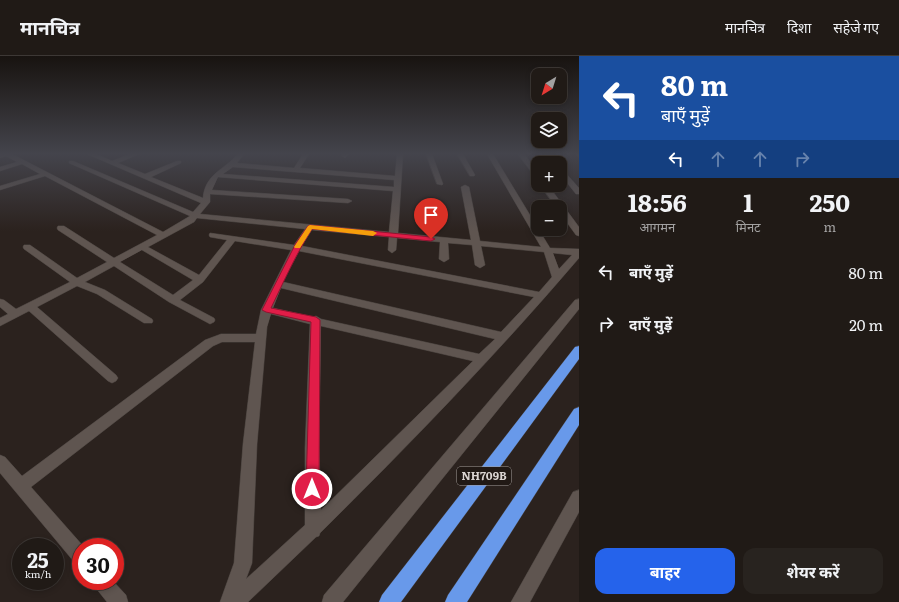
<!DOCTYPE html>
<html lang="hi">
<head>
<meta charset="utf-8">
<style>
  :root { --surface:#201a16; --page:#28231f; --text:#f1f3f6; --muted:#a2a1a1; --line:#3d3835; --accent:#2563eb }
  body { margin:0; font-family:Literata,"Noto Sans Devanagari",serif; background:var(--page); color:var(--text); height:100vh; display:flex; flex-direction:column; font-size:15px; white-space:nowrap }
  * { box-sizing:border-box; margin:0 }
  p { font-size:13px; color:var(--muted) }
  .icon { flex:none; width:22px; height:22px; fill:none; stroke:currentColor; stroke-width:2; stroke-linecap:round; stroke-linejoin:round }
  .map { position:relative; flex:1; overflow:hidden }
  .side { display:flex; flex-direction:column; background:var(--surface); width:320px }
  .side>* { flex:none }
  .hud { background:#1a4fa0; color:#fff; overflow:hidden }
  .needle { width:26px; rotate:218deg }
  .buttons { position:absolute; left:531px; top:12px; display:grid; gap:8px }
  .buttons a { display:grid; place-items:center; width:36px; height:36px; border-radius:8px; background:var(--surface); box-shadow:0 2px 6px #0003,0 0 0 1px var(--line); font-size:20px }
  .speed { position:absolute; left:12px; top:482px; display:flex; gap:8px; font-size:20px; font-weight:700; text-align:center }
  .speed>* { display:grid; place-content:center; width:52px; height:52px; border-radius:50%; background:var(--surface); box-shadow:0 2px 6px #0003,0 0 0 1px var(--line); line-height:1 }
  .speed small { font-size:10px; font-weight:400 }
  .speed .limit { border:6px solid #d22; background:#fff; color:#111 }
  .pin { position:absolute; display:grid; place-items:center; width:34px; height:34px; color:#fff; margin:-41px -17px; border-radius:50% 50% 50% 0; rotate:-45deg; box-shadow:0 0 4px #0007 }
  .pin .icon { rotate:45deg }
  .me { position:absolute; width:44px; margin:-22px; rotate:0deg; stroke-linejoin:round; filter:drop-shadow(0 0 3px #0008) }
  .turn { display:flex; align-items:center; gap:14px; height:84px; padding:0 16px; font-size:18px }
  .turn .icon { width:52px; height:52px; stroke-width:2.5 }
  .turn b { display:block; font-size:28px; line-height:34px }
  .lanes { display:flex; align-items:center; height:38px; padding:0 16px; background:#0003; justify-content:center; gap:20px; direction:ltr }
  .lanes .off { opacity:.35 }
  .eta { display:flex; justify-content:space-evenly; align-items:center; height:68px; text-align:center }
  .eta b { font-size:24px; font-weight:700; line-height:28px }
  .action { display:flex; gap:8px; margin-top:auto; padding:8px 16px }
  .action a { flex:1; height:46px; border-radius:12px; background:var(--accent); color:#fff; font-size:16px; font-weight:700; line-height:46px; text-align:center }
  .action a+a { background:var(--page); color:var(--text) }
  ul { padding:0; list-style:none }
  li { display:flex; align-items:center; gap:12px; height:52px; padding:0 16px }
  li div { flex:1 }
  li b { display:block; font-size:15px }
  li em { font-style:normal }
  header { display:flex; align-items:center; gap:24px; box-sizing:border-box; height:56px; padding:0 20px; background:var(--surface); border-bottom:1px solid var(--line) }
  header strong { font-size:19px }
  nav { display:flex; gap:22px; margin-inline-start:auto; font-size:14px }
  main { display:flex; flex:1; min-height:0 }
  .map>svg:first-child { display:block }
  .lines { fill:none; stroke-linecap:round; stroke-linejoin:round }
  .minor-casing { stroke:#47403c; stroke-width:1 }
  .tertiary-casing { stroke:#47403c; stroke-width:1 }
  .motorway-casing { stroke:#47403c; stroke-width:1 }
  .minor { fill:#5f5550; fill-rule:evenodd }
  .tertiary { fill:#5f5550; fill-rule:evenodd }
  .motorway { fill:#6899ea; fill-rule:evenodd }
  .route { fill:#e11d48; stroke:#92132f }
  .slow { fill:#f59e0b }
  .labels { text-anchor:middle; stroke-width:3; stroke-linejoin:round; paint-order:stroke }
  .shield { fill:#211915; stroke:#a29c99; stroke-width:1 }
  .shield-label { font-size:11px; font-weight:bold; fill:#dad4d1 }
</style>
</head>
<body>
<header>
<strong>मानचित्र</strong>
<nav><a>मानचित्र</a><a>दिशा</a><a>सहेजे गए</a></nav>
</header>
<main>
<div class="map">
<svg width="579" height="546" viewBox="0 0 579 546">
  <rect width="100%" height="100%" fill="#2b221e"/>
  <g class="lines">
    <defs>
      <path id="minor" d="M0 98H12L163 176 190 160 69 107V105H73L193 156 201 147 87 98H96L112 105 130 98H139L118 107 145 118 177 105H181V107L151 121 203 142C205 118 224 114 238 98H244L237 107 294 112 303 98H309L300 112 395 120 397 98H403L398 177 471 184 461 131 465 129 469 131 480 185 541 191 487 98H493L550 192 579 193V202C498 297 410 388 320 477L319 480 316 481 248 546H220L234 507 243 388 255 286H222L213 290 31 431 84 491H81V510L75 507 0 417V399L5 401 22 420 205 284 221 278H256L261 254 291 194 235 185 203 226 180 244 214 262 215 264 214 266 210 268 169 246 114 210 85 226 105 234 152 263 153 265 152 267H144L97 238 77 230 37 251 116 319 118 322 116 325 112 327 108 325 29 255 0 270V262L8 258 0 251V243L4 244 16 253 70 226 24 193 23 191 24 189H30L77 222 107 206 58 174 57 172 58 170H64L114 202 157 179 45 120 0 134V130L40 118 22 108 0 115V111L17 106 6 100 0 102ZM233 111 394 124V131L223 118ZM218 121 393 135 389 176 200 158 210 146V138L348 147 352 145 348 143 212 134ZM197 162 305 173 294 189 210 177 209 179 210 181 227 184 199 219 148 191 194 166ZM312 174 389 181 388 194 392 197 396 194 397 182 440 186 439 203 444 206 449 203 448 187 472 189 475 209 480 212 485 209 481 190 544 196 552 221 539 236 302 190ZM142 194 193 224 173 239 120 206ZM299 195 534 241 501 276 283 226ZM553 197 572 199 559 213ZM281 232 495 283 479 298 321 263 316 260 313 261 273 252ZM271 258 310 268 305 392V469L246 523 252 507 257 388 267 271ZM321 270 473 305 321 454 319 392Z
        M343 98H349L345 102 342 100Z
        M426 98H432L443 128 442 129 437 128Z
        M457 98H463L475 119 474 120H470Z
        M518 98H524L538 116V123L536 122Z
        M543 98H550L557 107H551Z
        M560 112 562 113 579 132V138H576L560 118Z
        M540 129H548L579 171V180L576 179 560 157V151H556Z
        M92 525H113L126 539 128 546H107L95 531Z"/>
      <path id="tertiary" d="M575 98H579V101Z
        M579 243V253L343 546H322L324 539 575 244Z
        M579 434V456L530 546H511L573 436Z"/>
      <path id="motorway" d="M579 290V303L401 546H379L382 539 575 291Z
        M579 351V369L467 546H445L448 539 574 353Z"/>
    </defs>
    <use href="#minor" class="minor-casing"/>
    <use href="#tertiary" class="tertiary-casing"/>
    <use href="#motorway" class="motorway-casing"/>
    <use href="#minor" class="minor"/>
    <use href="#tertiary" class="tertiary"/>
    <use href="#motorway" class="motorway"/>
  </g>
  <linearGradient id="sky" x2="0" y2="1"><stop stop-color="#181310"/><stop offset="0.56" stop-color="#44444c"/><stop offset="1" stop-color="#44444c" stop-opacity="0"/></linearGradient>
  <rect width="579" height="175" fill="url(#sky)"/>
  <path class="route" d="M310 169 431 181 435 183 431 185 312 173C296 198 284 225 271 252L316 261 320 264 319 433 317 437 312 439 308 437 306 433 311 266 266 256 262 254 296 187 308 170Z"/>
  <path class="slow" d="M310 169 373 175 377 177 373 180 312 173 300 192H295L294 191 308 170Z"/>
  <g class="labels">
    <rect class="shield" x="457" y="411" width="54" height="18" rx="3"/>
    <g class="shield-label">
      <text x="484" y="424">NH709B</text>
    </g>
  </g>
</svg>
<div class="buttons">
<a><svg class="needle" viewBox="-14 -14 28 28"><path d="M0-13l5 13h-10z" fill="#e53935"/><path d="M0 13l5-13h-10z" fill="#a2a1a1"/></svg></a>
<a><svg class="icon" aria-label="layers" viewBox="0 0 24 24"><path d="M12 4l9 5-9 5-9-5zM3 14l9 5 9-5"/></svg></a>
<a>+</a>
<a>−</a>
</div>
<div class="speed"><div>25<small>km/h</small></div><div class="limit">30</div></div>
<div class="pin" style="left:431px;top:183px;background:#d93025"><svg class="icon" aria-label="arrive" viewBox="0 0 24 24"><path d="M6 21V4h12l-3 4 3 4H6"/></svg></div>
<svg class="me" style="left:312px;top:433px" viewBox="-20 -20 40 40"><circle r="17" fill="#e11d48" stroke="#fff" stroke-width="3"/><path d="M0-11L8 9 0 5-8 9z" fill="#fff"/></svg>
</div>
<section class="side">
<div class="hud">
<div class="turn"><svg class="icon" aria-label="left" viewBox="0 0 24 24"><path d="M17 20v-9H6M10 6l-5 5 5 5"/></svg><div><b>80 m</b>बाएँ मुड़ें</div></div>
<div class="lanes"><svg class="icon" aria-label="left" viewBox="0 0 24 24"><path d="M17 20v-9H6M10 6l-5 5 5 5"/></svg><svg class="icon off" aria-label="ahead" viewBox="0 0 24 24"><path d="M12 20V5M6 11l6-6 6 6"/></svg><svg class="icon off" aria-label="ahead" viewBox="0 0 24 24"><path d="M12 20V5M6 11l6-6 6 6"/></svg><svg class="icon off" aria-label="right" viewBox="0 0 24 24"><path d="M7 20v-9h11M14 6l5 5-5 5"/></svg></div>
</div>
<div class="eta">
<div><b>18:56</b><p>आगमन</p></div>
<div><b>1</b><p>मिनट</p></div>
<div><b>250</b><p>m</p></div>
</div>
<ul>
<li><svg class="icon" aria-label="left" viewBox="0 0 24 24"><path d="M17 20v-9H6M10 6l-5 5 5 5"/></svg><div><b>बाएँ मुड़ें</b></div><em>80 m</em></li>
<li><svg class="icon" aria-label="right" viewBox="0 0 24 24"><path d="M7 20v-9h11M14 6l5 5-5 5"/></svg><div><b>दाएँ मुड़ें</b></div><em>20 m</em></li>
</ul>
<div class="action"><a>बाहर</a><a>शेयर करें</a></div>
</section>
</main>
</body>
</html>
